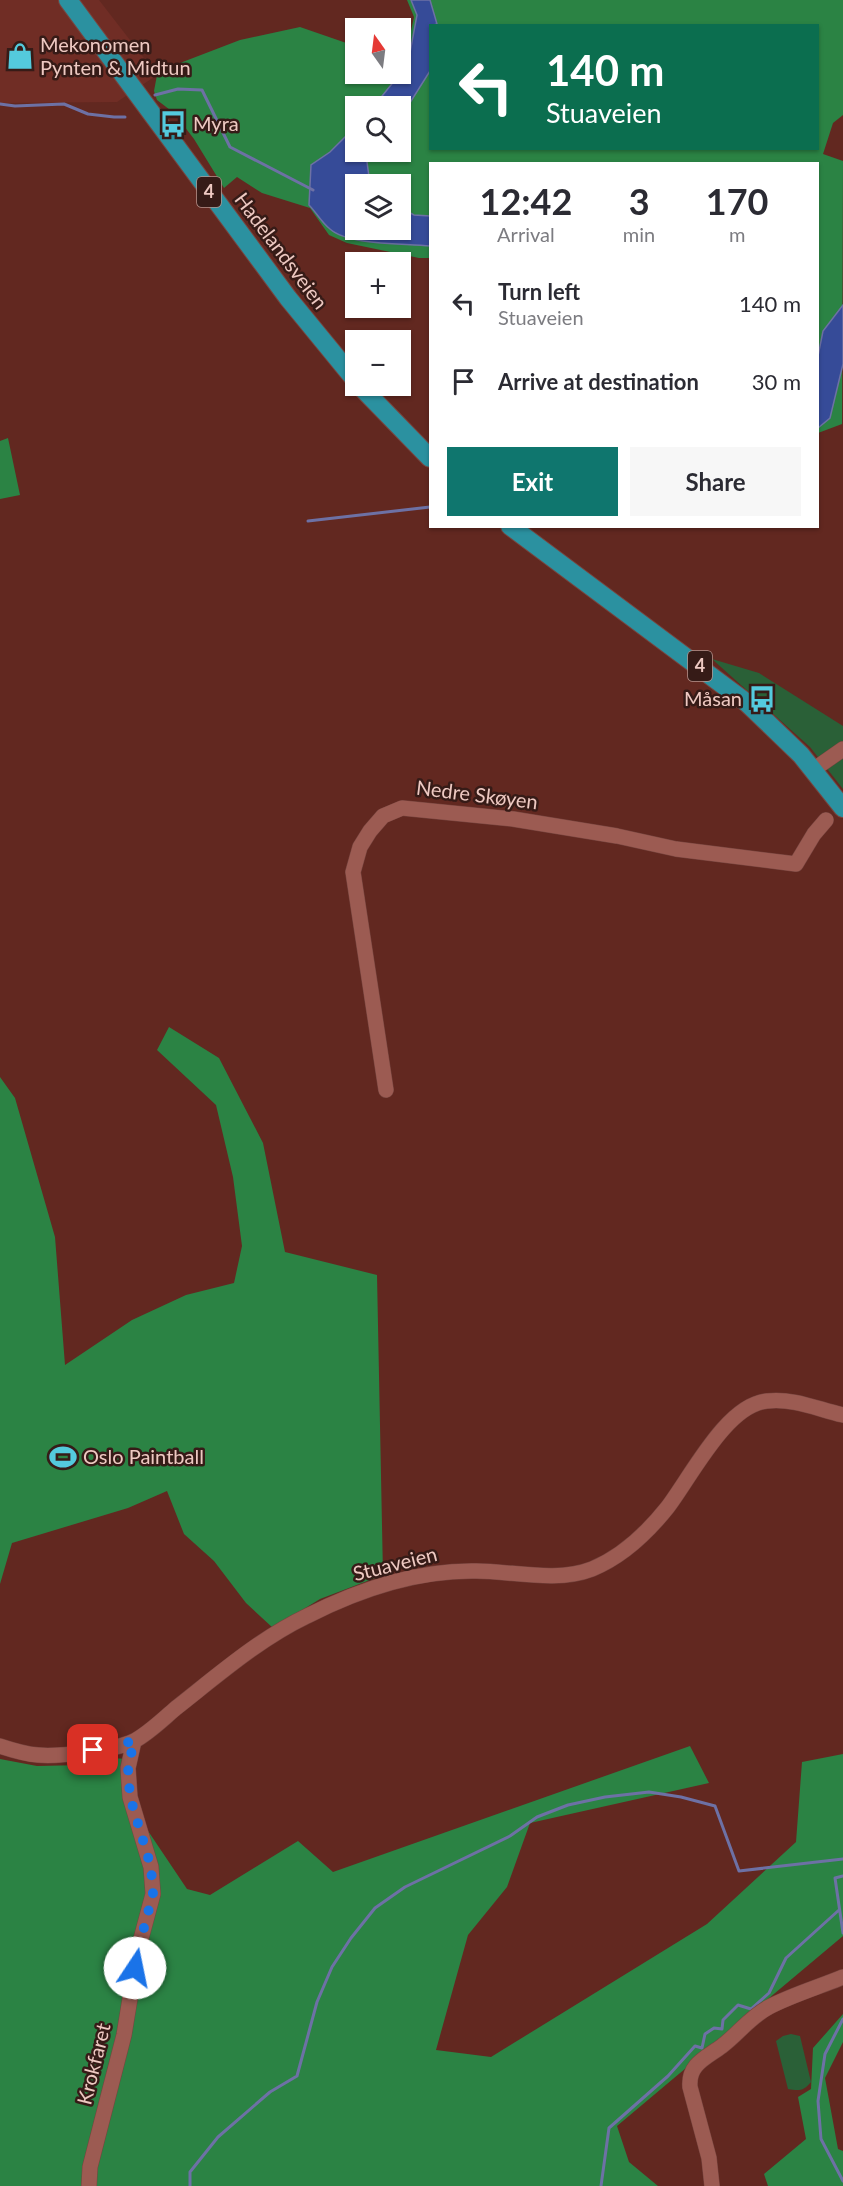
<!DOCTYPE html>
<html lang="en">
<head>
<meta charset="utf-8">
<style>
  :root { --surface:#fff; --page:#f7f7f7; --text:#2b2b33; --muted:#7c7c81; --accent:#0f766e }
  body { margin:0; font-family:Lato,sans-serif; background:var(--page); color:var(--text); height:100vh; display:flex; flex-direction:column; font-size:22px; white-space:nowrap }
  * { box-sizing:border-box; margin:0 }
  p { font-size:20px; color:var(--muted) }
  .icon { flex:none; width:33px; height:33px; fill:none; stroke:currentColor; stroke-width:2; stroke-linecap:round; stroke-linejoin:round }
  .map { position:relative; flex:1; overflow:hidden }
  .details { position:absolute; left:429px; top:162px; width:390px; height:366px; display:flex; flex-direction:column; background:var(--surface); border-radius:0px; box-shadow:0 2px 4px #0004 }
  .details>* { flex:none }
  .guide { position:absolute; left:429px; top:24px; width:390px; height:126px; border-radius:0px; box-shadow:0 2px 4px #0004; background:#0b6e4f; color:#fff; overflow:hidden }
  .needle { width:39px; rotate:346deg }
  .tools { position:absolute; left:345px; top:18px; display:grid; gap:12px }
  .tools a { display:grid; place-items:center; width:66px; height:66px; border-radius:0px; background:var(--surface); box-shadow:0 2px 4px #0004; font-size:30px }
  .pin { position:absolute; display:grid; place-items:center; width:51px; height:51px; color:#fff; margin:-26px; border-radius:12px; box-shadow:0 3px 9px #0006 }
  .me { position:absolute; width:66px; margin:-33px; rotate:11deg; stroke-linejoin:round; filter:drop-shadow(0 0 4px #0008) }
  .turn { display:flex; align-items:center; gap:21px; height:126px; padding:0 18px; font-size:27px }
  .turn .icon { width:78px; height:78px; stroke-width:2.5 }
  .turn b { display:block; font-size:42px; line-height:51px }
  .eta { display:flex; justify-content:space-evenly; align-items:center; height:102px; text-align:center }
  .eta b { font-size:36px; font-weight:700; line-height:42px }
  .primary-button { display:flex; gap:12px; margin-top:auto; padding:12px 18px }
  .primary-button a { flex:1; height:69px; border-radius:0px; background:var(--accent); color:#fff; font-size:24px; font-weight:700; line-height:69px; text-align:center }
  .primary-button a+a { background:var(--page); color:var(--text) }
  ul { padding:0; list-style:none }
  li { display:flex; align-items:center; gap:18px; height:78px; padding:0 18px }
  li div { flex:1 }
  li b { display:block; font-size:22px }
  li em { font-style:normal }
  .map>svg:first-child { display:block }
  .built { fill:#702d25 }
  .green { fill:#2a6037 }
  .forest { fill:#2b8344; fill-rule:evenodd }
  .water { fill:#364b98; stroke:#6d71a5; stroke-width:1.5 }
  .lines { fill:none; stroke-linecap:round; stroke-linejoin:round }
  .stream { stroke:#6d71a5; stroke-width:3 }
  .minor-casing { stroke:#77453f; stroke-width:16 }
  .highway-casing { stroke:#77453f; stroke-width:20 }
  .minor { stroke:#9c5b52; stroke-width:15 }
  .highway { stroke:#2b91a0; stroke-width:18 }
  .route { stroke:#1a73e8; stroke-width:10; stroke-dasharray:0 18 }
  .labels { text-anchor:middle; stroke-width:5; stroke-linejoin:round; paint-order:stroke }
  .shield { fill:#361b17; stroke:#b7958f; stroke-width:1.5 }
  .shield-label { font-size:18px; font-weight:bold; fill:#eec9c2 }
  .poi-label { font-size:20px; fill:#eec9c2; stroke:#361b17; text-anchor:start }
  .street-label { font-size:20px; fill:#eec9c2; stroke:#361b17 }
</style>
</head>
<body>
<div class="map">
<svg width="843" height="2186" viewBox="0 0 843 2186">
  <rect width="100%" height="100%" fill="#622820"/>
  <path class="built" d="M0 0H99L157 75 117 102 0 103Z"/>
  <path class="green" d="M712 659 759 673 843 726V789L810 747Z
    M791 2034 800 2036 811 2082C804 2091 799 2091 788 2089L776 2041 783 2036Z"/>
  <path class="forest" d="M407 0H843V115L833 123 823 154 843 161 842 424 818 433V164H430V258H419L347 243 329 235 310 208 262 193 237 177 224 188 194 139 174 113 157 100 154 91 157 75 180 63 240 40 300 27 355 46 356 74H400L401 63H404L414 17ZM430 26H818V148H430ZM356 106H400V152H356ZM356 184H400V230H356Z
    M8 438 20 495 0 499V441Z
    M169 1027 219 1058 263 1143 285 1252 377 1275 383 1575 320 1599 273 1628 246 1603 214 1561 184 1534 167 1491 128 1508 12 1543 0 1584V1077L15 1098 55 1237 65 1365 132 1320 186 1295 234 1283 242 1246 233 1177 216 1105 157 1050Z
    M690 1746 709 1783 530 1823 507 1887 468 1935 436 2050 491 2057 707 1924 796 1842 802 1762 843 1754V1936L617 2126 629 2162 658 2186H0V1759L37 1766 84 1765 110 1758 128 1759 138 1816 187 1889 210 1895 298 1841 333 1872Z
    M843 2014V2042L825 2078 838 2149 843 2151V2186H768L764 2174 806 2139 798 2097 811 2089 813 2048Z"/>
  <path class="water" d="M411 0H430L437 24 430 26V71L401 117 400 106H374L399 75 409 58 417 15Z
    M355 127 356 152H374L367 162 370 184H356V230H400L401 208 414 215 430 216V246C405 243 349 246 330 229 322 223 316 212 309 205L311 165 330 152Z
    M843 305V364L830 418 818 428V356L823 331Z"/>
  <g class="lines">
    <path class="stream" d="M155 95 178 89 202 90 230 147 313 190
      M0 104 15 106 64 104 88 114 114 117H125
      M308 521 430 507
      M843 1876 835 1878 843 1933
      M843 2019 825 2054 818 2101 821 2139 843 2181
      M190 2186V2172L218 2137 270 2092 297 2076 317 2002 332 1967 351 1938 375 1908 405 1887 510 1836 537 1817 568 1805 605 1797 649 1792 681 1797 715 1806 739 1871 843 1859
      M601 2186 609 2128 668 2076 695 2046 702 2048 705 2034 714 2028 722 2029 723 2020 738 2005 751 2009 769 1993 786 1958 839 1910"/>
    <defs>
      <path id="minor" d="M813 770 843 749
        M386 1090 353 872 360 847 370 831 383 816 402 808 513 819 617 836 676 849 796 864 814 834 826 820
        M0 1746C12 1750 25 1754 38 1755 58 1757 116 1750 134 1741 149 1733 163 1719 176 1708 218 1675 259 1639 307 1616 358 1590 418 1570 476 1571 513 1571 556 1583 592 1569 621 1557 647 1533 667 1508 691 1477 726 1405 767 1401 794 1398 817 1409 843 1415
        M89 2186 90 2167 124 2035 138 1950 153 1894 151 1867 130 1797 128 1768 134 1741
        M712 2186 709 2158 690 2087C688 2064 706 2058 722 2046 739 2033 750 2017 769 2007 792 1995 819 1987 843 1977"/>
      <path id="highway" d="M68 0 288 298 356 381
        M360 386 430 458
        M510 526 747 703 801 755 843 808"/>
    </defs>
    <use href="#minor" class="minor-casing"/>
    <use href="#highway" class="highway-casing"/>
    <use href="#minor" class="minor"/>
    <use href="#highway" class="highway"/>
  </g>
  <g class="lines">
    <path class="route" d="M93 1750 134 1741 128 1768 130 1797 151 1867 153 1894 138 1950 135 1968"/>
  </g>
  <defs>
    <symbol id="shop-bare" viewBox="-9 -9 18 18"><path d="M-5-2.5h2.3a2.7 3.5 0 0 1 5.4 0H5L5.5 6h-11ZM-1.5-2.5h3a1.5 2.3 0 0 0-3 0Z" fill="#54cadd" stroke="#361b17" stroke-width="2.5" paint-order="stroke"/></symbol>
    <symbol id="bus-bare" viewBox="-9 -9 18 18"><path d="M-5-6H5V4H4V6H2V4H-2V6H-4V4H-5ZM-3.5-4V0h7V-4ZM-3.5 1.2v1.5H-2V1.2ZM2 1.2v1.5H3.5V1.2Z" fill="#54cadd" stroke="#361b17" stroke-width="2.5" paint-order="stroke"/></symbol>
    <symbol id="stadium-bare" viewBox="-9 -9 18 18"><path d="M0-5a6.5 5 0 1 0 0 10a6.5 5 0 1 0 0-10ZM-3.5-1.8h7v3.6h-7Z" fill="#54cadd" stroke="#361b17" stroke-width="2.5" paint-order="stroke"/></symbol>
  </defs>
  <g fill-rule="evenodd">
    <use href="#shop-bare" x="1" y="37" width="38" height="38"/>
    <use href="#bus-bare" x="154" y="105" width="38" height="38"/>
    <use href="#bus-bare" x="743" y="680" width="38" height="38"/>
    <use href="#stadium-bare" x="44" y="1438" width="38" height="38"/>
  </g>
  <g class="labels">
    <g class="shield">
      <rect x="197" y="177" width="24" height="30" rx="4.5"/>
      <rect x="688" y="651" width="24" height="30" rx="4.5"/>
    </g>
    <g class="shield-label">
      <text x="209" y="198">4</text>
      <text x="700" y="672">4</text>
    </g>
    <g class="poi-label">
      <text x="40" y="52">Mekonomen<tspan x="40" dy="23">Pynten &amp; Midtun</tspan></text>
      <text x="193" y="131">Myra</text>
      <text x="742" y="706" text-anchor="end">Måsan</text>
      <text x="83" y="1464">Oslo Paintball</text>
    </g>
    <g class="street-label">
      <text transform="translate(281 251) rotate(53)" y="7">Hadelandsveien</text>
      <text transform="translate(477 795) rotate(7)" y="7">Nedre Skøyen</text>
      <text transform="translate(395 1564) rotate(-14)" y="7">Stuaveien</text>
      <text transform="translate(94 2064) rotate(-76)" y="7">Krokfaret</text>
    </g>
  </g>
</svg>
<div class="tools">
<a><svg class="needle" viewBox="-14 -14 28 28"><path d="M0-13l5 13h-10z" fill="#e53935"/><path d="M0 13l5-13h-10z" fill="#7c7c81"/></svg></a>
<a><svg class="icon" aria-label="search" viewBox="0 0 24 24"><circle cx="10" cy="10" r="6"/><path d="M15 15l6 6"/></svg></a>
<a><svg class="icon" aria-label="layers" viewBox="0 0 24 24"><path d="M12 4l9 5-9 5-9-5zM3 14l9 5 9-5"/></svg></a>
<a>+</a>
<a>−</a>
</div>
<div class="pin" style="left:93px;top:1750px;background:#d93025"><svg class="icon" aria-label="arrive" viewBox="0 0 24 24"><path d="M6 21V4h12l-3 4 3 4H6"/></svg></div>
<svg class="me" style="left:135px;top:1968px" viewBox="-20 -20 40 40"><circle r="19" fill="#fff"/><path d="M0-13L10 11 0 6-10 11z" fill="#1a73e8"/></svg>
<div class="guide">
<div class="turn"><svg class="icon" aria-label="left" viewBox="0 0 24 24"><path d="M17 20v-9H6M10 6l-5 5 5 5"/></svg><div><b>140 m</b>Stuaveien</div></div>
</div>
<section class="details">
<div class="eta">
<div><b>12:42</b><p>Arrival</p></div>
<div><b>3</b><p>min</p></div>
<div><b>170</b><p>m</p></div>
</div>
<ul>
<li><svg class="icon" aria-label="left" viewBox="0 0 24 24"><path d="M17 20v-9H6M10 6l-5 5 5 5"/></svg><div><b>Turn left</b><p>Stuaveien</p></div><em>140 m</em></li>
<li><svg class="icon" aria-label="arrive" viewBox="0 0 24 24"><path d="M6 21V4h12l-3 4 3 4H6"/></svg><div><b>Arrive at destination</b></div><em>30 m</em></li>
</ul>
<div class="primary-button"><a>Exit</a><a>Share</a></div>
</section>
</div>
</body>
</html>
